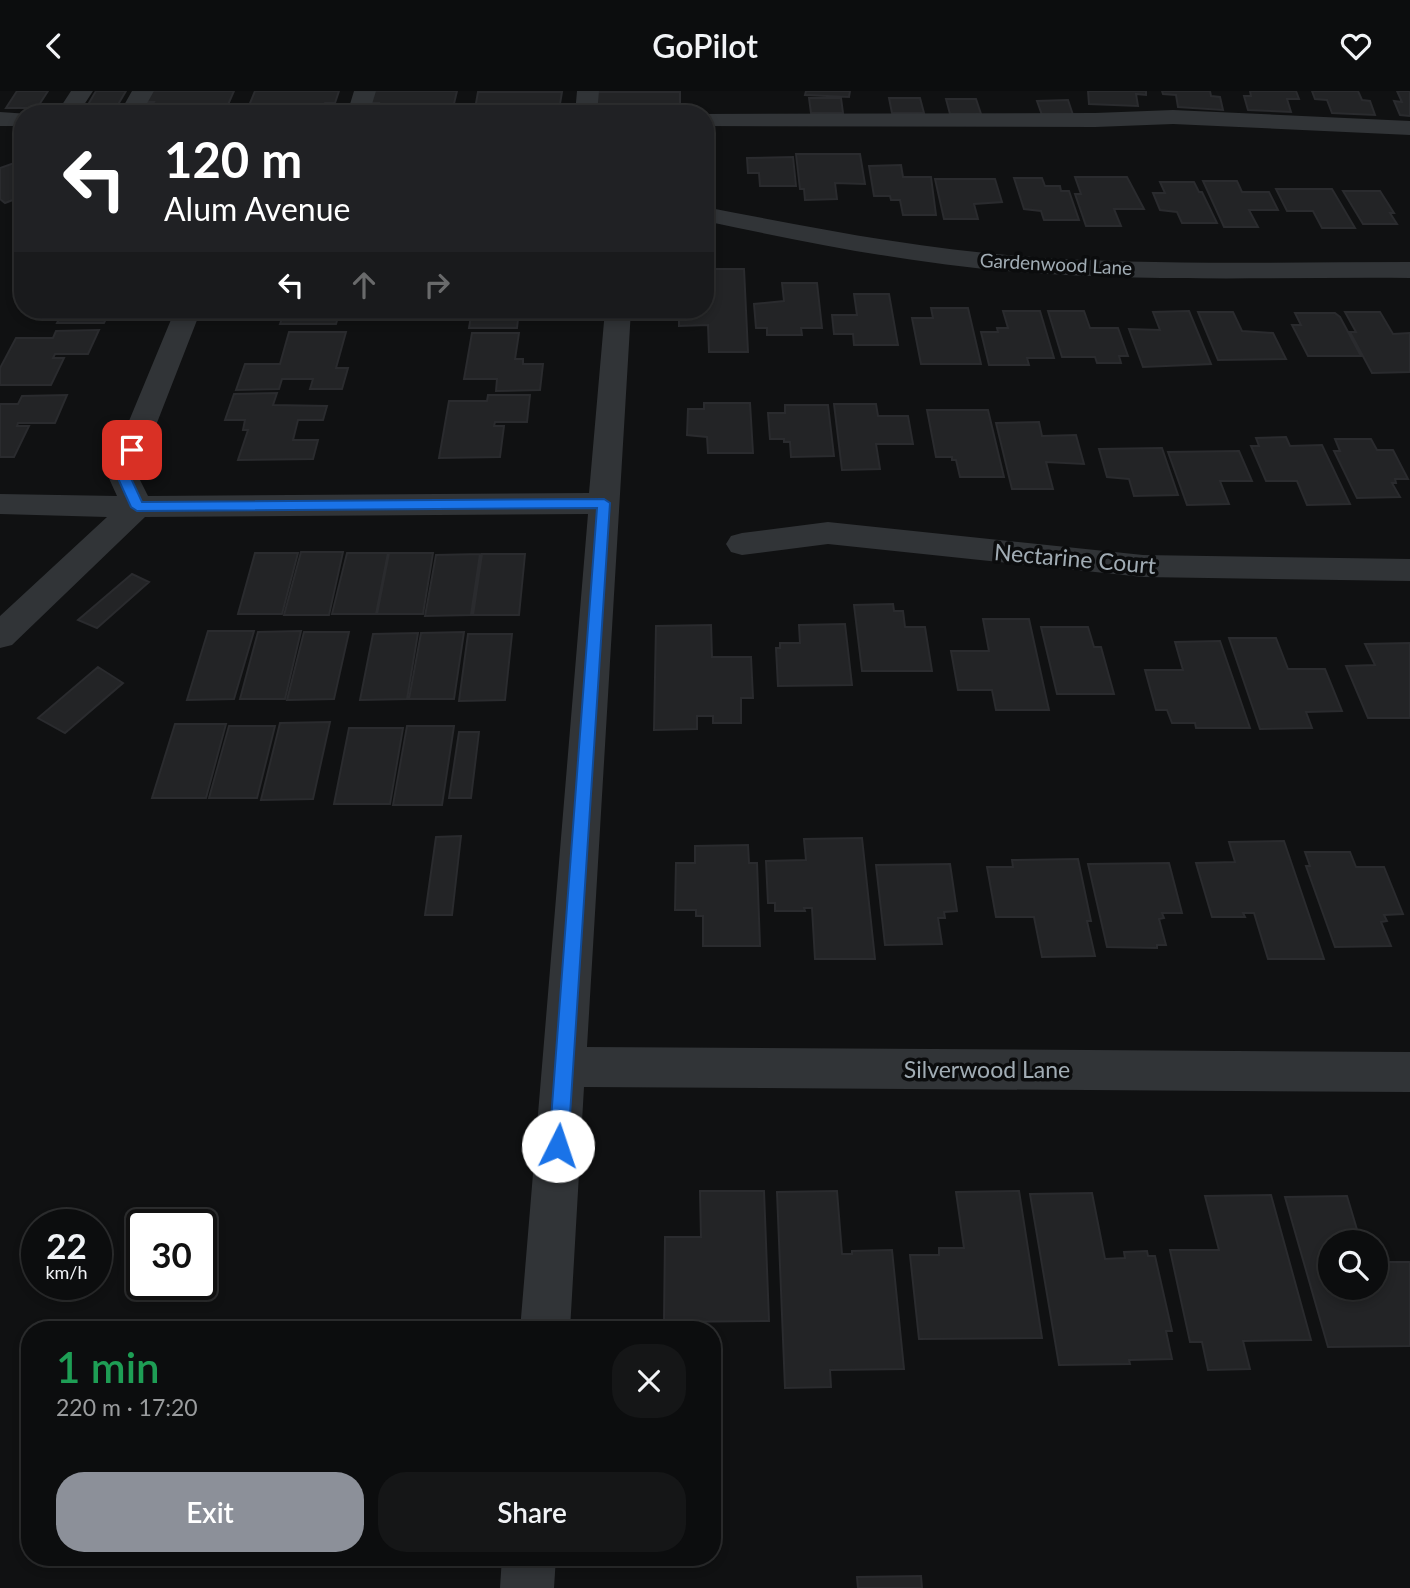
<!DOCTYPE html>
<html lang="en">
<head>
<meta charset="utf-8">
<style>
  :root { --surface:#0c0d0e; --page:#151617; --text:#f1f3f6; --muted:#9a9c9e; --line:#2c2d2e; --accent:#8c9099 }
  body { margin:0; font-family:Lato,sans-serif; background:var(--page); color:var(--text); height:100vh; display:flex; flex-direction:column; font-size:26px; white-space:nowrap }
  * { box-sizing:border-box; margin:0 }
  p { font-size:23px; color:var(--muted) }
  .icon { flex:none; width:38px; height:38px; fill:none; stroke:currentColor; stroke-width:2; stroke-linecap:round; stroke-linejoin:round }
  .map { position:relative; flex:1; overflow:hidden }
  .details { position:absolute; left:21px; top:1230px; width:700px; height:245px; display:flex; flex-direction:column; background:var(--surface); border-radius:28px; box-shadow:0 4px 10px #0003,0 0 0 2px var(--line) }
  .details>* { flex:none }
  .guide { position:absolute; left:14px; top:14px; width:700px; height:214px; border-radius:28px; box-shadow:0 4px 10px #0003,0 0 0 2px var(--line); background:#202124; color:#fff; overflow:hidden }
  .buttons { position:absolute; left:1318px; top:1139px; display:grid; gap:14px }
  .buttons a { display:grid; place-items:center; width:70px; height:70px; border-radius:50%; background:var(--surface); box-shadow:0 4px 10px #0003,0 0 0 2px var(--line); font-size:35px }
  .speed { position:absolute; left:21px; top:1118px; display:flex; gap:14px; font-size:35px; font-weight:700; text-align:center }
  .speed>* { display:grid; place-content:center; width:91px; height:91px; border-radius:50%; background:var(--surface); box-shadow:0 4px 10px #0003,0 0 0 2px var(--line); line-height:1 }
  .speed small { font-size:18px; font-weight:400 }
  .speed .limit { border:4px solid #111; border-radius:10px; background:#fff; color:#111 }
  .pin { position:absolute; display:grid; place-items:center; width:60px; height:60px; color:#fff; margin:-30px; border-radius:14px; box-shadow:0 4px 10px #0006 }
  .me { position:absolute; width:77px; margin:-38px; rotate:4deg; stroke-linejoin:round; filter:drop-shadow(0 0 5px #0008) }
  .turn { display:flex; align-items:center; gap:24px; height:147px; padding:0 35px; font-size:32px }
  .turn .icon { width:91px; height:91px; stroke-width:2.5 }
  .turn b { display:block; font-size:49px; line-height:60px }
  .lanes { display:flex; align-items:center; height:66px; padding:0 35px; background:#0003; justify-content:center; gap:35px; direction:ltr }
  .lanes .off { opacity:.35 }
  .round { display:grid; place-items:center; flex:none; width:74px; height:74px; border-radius:28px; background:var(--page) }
  .summary { display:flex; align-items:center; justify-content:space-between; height:119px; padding:0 35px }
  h1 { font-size:42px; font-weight:600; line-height:52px; color:#1e9e55 }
  .primary-button { display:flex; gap:14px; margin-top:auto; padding:14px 35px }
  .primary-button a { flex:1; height:80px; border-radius:28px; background:var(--accent); color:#fff; font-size:28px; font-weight:600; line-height:80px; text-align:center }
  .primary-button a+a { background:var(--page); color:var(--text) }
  header { display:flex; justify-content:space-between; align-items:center; height:91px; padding:0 35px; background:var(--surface); font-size:32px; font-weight:600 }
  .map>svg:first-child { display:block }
  .building { fill:#232426; stroke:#2a2b2e; stroke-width:2 }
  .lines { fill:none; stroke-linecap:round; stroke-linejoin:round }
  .minor { fill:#313437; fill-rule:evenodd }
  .route { fill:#1a73e8; stroke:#114b97; stroke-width:2 }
  .labels { text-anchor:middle; stroke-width:7; stroke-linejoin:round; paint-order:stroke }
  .far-street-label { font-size:19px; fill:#a1acb4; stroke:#0b0c0d }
  .street-label { font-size:23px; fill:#a1acb4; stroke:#0b0c0d }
</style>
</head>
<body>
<header><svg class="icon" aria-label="back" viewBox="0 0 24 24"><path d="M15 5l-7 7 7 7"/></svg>GoPilot<svg class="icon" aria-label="heart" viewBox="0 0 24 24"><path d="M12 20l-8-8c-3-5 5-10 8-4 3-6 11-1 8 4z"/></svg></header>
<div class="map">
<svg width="1410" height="1497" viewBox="0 0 1410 1497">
  <rect width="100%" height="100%" fill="#101112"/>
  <path class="building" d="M17 0H48L37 17H6Z
    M96 0H126L116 17H86Z
    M150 0H234L227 16 182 18H150L154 11H144Z
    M255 0H339L335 12H325L323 18 248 17Z
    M373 0H457L453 17 409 18H377L379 12H369Z
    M806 0H850L849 6 805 4Z
    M1088 0H1146V4L1136 3 1138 15 1089 13Z
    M1162 0H1210L1211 5 1220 6 1223 19 1178 16 1176 4 1163 3Z
    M1250 0H1296L1299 8H1287L1291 21 1248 19 1244 5H1251Z
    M1312 0H1358L1362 9 1370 10 1375 24 1332 22 1327 9 1315 8Z
    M1397 0H1410V25L1400 24 1394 10 1402 11Z
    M478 1H562L560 13H551L550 19 475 18Z
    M596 1H680V18L604 19 605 13H595Z
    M809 7H841L843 22H811Z
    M889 7H920L924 22H892Z
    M946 8H976L981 23H950Z
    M1068 9 1073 24H1042L1037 10Z
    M796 63H860L865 93 835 92 837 108 805 109 804 98H800Z
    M793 66 796 95H760L759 82H748L747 67Z
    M23 69V105L5 112 0 108V77Z
    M901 74 903 86H931L936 124H903L900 109H891L890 105H874L869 75Z
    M1075 86H1127L1144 118H1114L1121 135H1086L1075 103H1081Z
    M1014 87H1042L1045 95H1060L1061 100H1069L1079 129H1044L1041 120 1024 118Z
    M935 88H995L1002 111 974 113 978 128H944Z
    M1203 90H1237L1242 101H1269L1278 119H1249L1258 136H1224Z
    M1160 91H1194L1199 101H1202L1217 132H1182L1177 121 1160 119 1153 102H1165Z
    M1276 98H1332L1355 137H1322L1313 120H1287Z
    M1343 100H1380L1394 122H1390L1397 133H1363Z
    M708 178H744L748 261H709L708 234 679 235V219H705Z
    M782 192H817L822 237H801L802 244H767V237H756L754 213 784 210Z
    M854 203H889L898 254H854L853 243H834L832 224H857Z
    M931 217H968L981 273H921L912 227H933Z
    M110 219 104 232H57L63 220H25Z
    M285 219H340L336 233H280Z
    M472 219H519L517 237H469Z
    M1003 220H1040L1054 267H1027L1029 274H989L981 241H998L997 237H1008Z
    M1048 220H1084L1090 237H1118L1128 265H1119L1121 272H1097L1095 266H1062Z
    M1189 220 1211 273 1143 276 1129 238 1160 239 1153 221Z
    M1198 221H1233L1242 240 1273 242 1286 268 1218 269Z
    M1345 221H1380L1393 243 1410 242V281L1372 282 1350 241H1356Z
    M1295 222H1335L1340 226 1361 265H1308L1292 234H1301Z
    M99 239 88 263H55L53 267H64L51 294H0V277L16 247H53L56 240Z
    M289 241H346L336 277H348L342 298H310L313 288H282L279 298 236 299 245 273H280Z
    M472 242H519L515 268H523V273H543L540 299 496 300 497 288H464Z
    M277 302 273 314 327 315 323 329H298L293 349H318L313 368 238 369 248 339H243L245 329H225L234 303Z
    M67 304 55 332H18L17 335H29L14 366H0V313H18L22 305Z
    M488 304H530L527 331H495L494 335H504L500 366 439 367 449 310H487Z
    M704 312H750L753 362H708L707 346 687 344 688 318H704Z
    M834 313H876L878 325H908L913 353H876L880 378 842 379Z
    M785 314H828L834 365 791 366 790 351H784V348H770L768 322H785Z
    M927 319H988L1004 386H960L956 369H952V366H936Z
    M1039 331 1042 345 1076 344 1084 373 1046 371 1053 398H1012L996 332Z
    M1286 346 1290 355 1322 354 1350 413 1307 414 1297 390H1266L1251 355H1259L1256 347Z
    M1335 348H1371L1377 359H1393L1408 388H1395L1396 392H1392L1400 406 1357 407 1334 360H1340Z
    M1162 357 1178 404 1134 405 1129 388 1107 386 1099 358Z
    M1239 360 1252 390H1220L1229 413 1187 414 1168 361Z
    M301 461H343L329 524H284Z
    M255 462H298L282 523H238Z
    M347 462H388L376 523H332Z
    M389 462H433L423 523H377Z
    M480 463 471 524 425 525 436 464Z
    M482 463H525L519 524H473Z
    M132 483 149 491 97 537 78 529Z
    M893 513 894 520H903L905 536H925L932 580H862L854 514Z
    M983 528H1029L1049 619H996L992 599H958L951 560H989Z
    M845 533 852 594 778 595 776 557H780V552H800L799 534Z
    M711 534 712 566H751L753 607H741V632H713V625H697V638L654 639 656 535Z
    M1041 536H1088L1094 556H1101L1114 603H1057Z
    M208 540H254L234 608 187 609Z
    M301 540 285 608H240L258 541Z
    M304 541H349L334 608 287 609Z
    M464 541 454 608H409L421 542Z
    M418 542 407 608 360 609 373 543Z
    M468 543H512L505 609 459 610Z
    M1229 547H1276L1288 578H1325L1342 620 1306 621 1312 637 1260 638Z
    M1220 550 1250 637H1196L1195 632H1172L1167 619H1156L1145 579H1183L1175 551Z
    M1410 552V627H1368L1346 575 1375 574 1365 553Z
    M98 576 123 592 65 642 38 627Z
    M330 631 313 708 261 709 280 632Z
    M175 633H226L206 707H152Z
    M229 635H275L257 707H209Z
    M407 635H454L442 714H393Z
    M349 637H403L390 713H334Z
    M459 641H479L471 707H449Z
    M461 745 452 824H425L436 746Z
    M862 747 875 868H815L812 817H804L805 820H775V812H768L766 770 806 769 804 748Z
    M1284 750 1324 868H1268L1254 822H1243L1245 826H1212L1196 772 1235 771 1229 751Z
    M748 754 749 772H757L760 855H703V825H696V819H675L676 772H695V755Z
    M1305 761H1350L1356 776H1384L1403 823 1384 824 1387 830 1381 831 1391 855 1335 856 1306 775H1310Z
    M1078 768 1091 830H1087L1095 865 1042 866 1034 826H996L987 776H1013L1012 769Z
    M1169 772 1182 822H1162L1164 827 1159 828 1166 854H1157V857L1107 856 1088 773Z
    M950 773 957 820 944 821 945 827H938L942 853 885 854 876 774Z
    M700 1100H764L769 1230 664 1231 665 1146H701Z
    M837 1100 842 1163H852V1160L892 1159 904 1278 830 1279 831 1296 785 1297 777 1101Z
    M1019 1100 1042 1247 919 1248 910 1164H939V1157H964L956 1101Z
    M1092 1102 1105 1168 1125 1167 1124 1161 1147 1160 1148 1165H1155L1172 1240H1166L1172 1268 1129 1269 1130 1273 1059 1274 1030 1103Z
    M1271 1104 1311 1249 1243 1250 1250 1278 1208 1279 1202 1251H1190L1170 1159H1219L1205 1105Z
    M1347 1105 1361 1152H1330V1197H1376V1161H1382L1385 1171H1410V1255L1328 1256 1285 1106Z
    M921 1485 922 1497H858L857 1486Z"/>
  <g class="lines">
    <path class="minor" d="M71 0H93L78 23H56Z
      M132 0H154L141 23H119Z
      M354 0H376L369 23H347Z
      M577 0H599L597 23H575Z
      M1173 19 1410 30V44L1173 33 1095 36 705 35V23H699L1095 22Z
      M0 21 29 23H23V35H0Z
      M705 116C809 136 913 157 1019 165 1149 175 1280 171 1410 171V187C1280 186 1149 191 1019 181 913 173 809 152 705 130Z
      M175 219H201L137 383 148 405 589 402 605 219H631L587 956 1410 961V1001L584 996 570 1239H520L588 423 145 426 12 554 0 557V525L107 426 0 423V403L117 405 107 383Z
      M828 431 1143 464 1410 468V490L1143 486 828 453 742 464 731 461 726 453 731 445 742 442Z
      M502 1466H556L554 1497H500Z"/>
  </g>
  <path class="route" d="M132 355 138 359 129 383 142 411 604 408 610 412 568 1055 565 1061 558 1064 552 1061 549 1055 597 417 137 420 131 416 116 383 125 359Z"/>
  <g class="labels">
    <g class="far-street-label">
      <text transform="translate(1056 173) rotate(3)" y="7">Gardenwood Lane</text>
    </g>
    <g class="street-label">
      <text transform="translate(1075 468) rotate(5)" y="8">Nectarine Court</text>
      <text x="987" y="987">Silverwood Lane</text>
    </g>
  </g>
</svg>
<div class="buttons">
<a><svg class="icon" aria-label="search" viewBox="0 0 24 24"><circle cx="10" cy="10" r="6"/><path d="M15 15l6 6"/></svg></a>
</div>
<div class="speed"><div>22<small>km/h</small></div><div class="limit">30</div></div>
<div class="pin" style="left:132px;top:359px;background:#d93025"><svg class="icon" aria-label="arrive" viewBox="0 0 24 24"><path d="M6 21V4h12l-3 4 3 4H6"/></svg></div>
<svg class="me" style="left:558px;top:1055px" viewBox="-20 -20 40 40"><circle r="19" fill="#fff"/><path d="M0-13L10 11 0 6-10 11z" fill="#1a73e8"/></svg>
<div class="guide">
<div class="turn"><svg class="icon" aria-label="left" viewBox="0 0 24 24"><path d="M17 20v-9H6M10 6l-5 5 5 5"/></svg><div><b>120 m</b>Alum Avenue</div></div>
<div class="lanes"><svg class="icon" aria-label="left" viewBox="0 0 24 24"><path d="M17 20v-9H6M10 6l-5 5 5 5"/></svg><svg class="icon off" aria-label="ahead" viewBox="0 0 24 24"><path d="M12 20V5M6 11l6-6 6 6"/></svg><svg class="icon off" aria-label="right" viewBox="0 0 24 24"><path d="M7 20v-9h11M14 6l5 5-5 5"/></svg></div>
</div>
<section class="details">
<div class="summary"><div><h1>1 min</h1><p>220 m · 17:20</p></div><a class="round"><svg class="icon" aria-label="close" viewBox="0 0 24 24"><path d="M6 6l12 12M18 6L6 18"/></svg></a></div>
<div class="primary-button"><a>Exit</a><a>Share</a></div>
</section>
</div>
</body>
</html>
